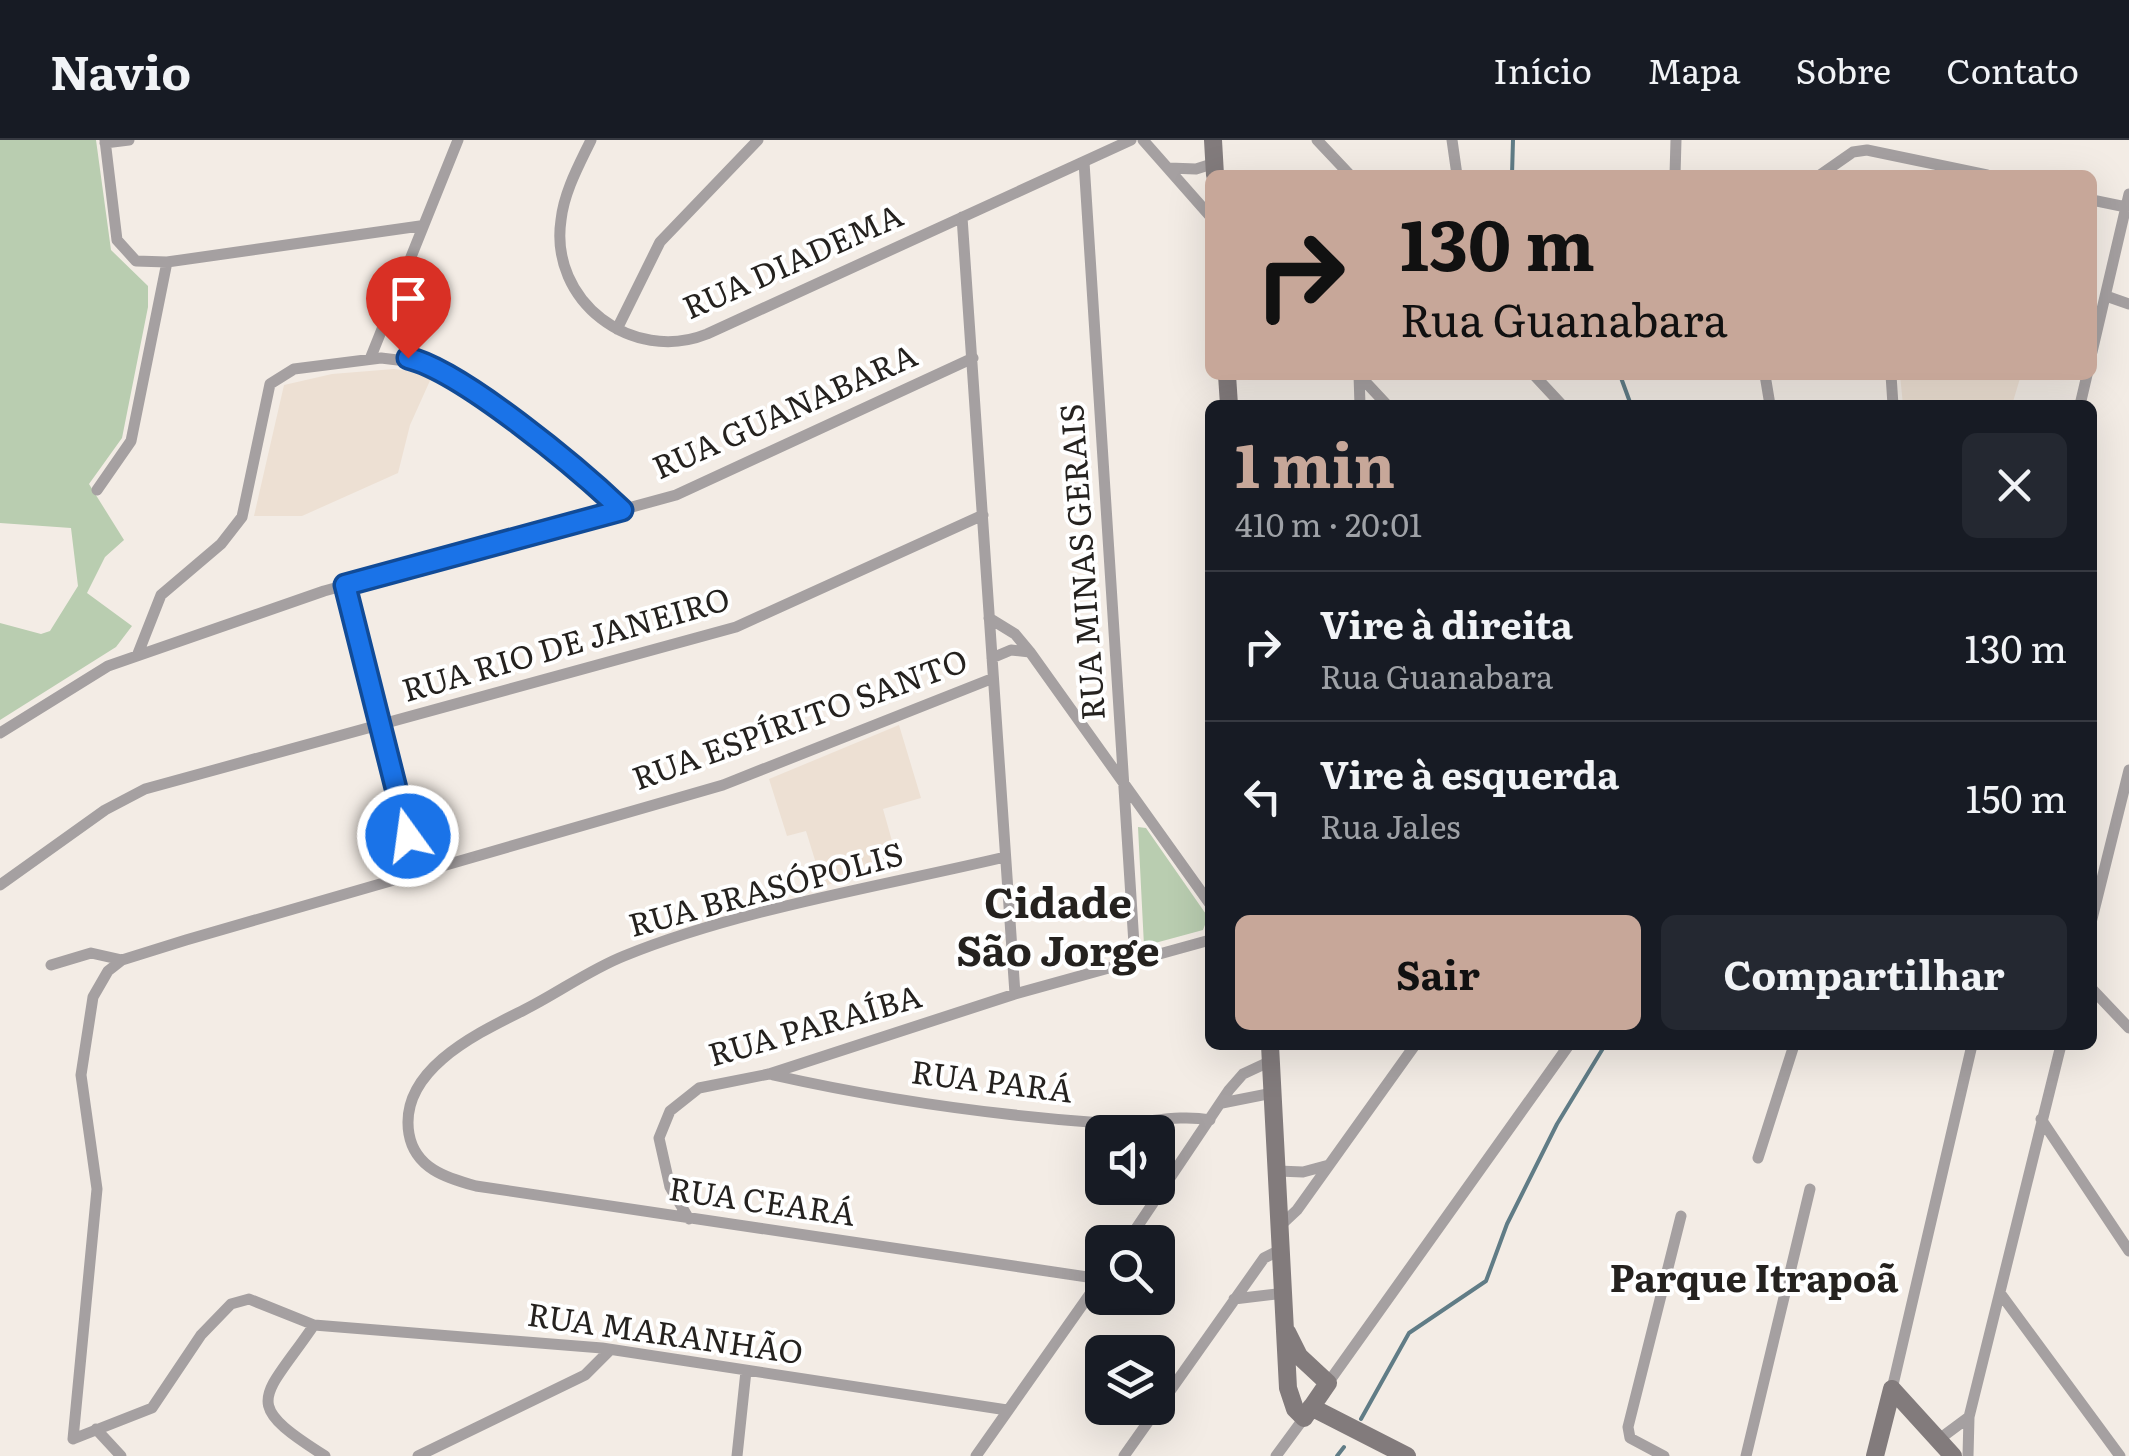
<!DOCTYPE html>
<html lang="pt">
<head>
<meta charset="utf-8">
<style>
  :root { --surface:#171b24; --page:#242831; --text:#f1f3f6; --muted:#9ea1a6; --line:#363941; --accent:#c7a799 }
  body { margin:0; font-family:Literata,serif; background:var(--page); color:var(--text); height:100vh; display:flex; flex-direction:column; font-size:38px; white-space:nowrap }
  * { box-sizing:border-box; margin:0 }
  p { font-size:32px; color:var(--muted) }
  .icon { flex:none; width:55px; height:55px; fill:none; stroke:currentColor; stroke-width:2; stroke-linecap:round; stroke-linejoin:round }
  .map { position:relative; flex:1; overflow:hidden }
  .drawer { position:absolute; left:1205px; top:260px; width:892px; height:650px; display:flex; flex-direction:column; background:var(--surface); border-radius:15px; box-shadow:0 10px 40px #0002 }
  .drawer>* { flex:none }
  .banner { position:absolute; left:1205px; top:30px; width:892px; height:210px; border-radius:15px; box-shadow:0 10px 40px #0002; background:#c7a799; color:#111; overflow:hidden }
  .tools { position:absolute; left:1085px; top:975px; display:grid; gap:20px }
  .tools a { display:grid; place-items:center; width:90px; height:90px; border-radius:15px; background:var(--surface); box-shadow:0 10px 40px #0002; font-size:50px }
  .pin { position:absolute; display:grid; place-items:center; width:85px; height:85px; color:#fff; margin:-102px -42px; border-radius:50% 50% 50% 0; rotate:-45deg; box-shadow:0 0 10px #0007 }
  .pin .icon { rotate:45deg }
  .me { position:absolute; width:110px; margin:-55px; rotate:346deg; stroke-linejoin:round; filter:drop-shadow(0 0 8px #0008) }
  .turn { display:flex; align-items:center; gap:35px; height:210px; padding:0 30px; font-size:45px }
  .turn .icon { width:130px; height:130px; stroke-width:2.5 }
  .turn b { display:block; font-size:70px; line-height:85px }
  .round { display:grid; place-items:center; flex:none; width:105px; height:105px; border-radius:15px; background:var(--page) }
  .headline { display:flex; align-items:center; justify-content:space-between; height:170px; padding:0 30px }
  h1 { font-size:60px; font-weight:700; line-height:75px; color:var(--accent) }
  .button { display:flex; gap:20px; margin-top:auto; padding:20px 30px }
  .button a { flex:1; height:115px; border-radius:15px; background:var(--accent); color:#111; font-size:40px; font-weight:700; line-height:115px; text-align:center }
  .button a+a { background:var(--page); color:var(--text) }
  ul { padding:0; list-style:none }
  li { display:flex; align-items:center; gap:30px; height:150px; padding:0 30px; border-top:2px solid var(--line) }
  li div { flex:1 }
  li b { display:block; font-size:38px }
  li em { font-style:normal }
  header { display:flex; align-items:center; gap:60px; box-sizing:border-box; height:140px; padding:0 50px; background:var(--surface); border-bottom:2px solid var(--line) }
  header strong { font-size:48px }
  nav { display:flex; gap:55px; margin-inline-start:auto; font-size:35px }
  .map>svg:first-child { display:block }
  .built { fill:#ede0d3 }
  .green { fill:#b9cdb0 }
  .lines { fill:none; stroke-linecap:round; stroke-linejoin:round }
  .stream { stroke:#607c86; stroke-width:4 }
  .minor { stroke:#a5a0a1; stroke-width:11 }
  .secondary { stroke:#827b7c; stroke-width:18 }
  .route-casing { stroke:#114b97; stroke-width:25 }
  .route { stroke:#1a73e8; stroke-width:18 }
  .labels { text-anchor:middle; stroke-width:8; stroke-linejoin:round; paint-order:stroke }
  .street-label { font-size:32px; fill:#25221f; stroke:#fff }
  .quarter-label { font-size:38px; font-weight:bold; fill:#25221f; stroke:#fff }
  .district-label { font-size:42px; font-weight:bold; fill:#25221f; stroke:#fff }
</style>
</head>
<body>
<header>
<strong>Navio</strong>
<nav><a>Início</a><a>Mapa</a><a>Sobre</a><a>Contato</a></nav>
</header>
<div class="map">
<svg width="2129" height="1316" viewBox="0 0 2129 1316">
  <rect width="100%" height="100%" fill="#f3ece5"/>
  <path class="built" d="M394 229 433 234 410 285 398 333 302 376H254L284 245 332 234Z
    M1900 235H2021L2012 265H1903Z
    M899 585 921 658 883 669 899 726 823 746 806 691 787 696 769 639Z"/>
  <path class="green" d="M0 0H96L111 110 148 146V167L122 298 89 344 124 400 105 417 87 453 132 486 116 507 0 580V483L41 494 50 491 78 446 71 388 0 383Z
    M1138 687 1146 688 1208 777 1203 790 1144 806Z"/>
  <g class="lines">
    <path class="stream" d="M1512 35 1513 0
      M1620 235 1631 265
      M1361 1279 1409 1193 1486 1141 1507 1084 1557 984 1605 905
      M1337 1316 1344 1307"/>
    <path class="minor" d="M591 0C579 25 564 52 561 80 549 161 632 224 707 194L1131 0
      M1143 0 1210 76
      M1317 0 1350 35
      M1452 0 1457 35
      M105 3 129 0
      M1084 22 1135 820
      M1169 28 1196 29 1215 23
      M1675 35 1676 0
      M1820 35 1853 12 1867 10 1987 35
      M2092 60 2126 67
      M962 77 1015 854
      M167 122 420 86
      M2106 156 2129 164
      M617 189 660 102 758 0
      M2092 212 2129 54
      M370 219 458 0
      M1359 235 1387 265
      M1359 235 1360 265
      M1534 235 1562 265
      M1765 235 1770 265
      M1891 235 1893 265
      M2080 265 2087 235
      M97 350 131 301 167 122 136 121 117 100 105 0
      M345 445 417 733
      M989 478 1015 494 1030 512 1210 764
      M137 516 161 455 221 404 242 377 270 244 294 229 381 218 431 224 461 242 622 370
      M992 518 1011 510 1030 512
      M0 593 108 526 324 451 676 355 973 218
      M1005 717C883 746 739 769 624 816 589 830 558 853 524 870 478 893 398 930 409 994 415 1028 446 1038 476 1046L1101 1139
      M0 745 105 670 145 649 736 487 983 375
      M2092 779 2129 630
      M51 825 91 813 122 820
      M2092 849 2129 888
      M773 935C880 959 992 975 1102 983 1139 986 1174 973 1210 980
      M1222 963 1273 953
      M2041 979 2129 1111
      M1758 1018 1794 905
      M1278 1031 1303 1032 1329 1025
      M689 1079 670 1047 659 998 670 971 699 948 769 934 1015 854 1210 800
      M1281 1085 1297 1070 1415 905
      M1127 1102 1229 950 1243 934 1271 921
      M2000 1153 2120 1316
      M1234 1159 1285 1153
      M314 1185C263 1260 239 1262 325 1316
      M1328 1243 1569 905
      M1892 1249 1972 905
      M96 1289 121 1316
      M73 1299 97 1049 81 935 93 857 108 831 122 820 186 800 723 645 991 539
      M73 1299 152 1268 201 1195 231 1164 249 1159 314 1185 602 1208 1007 1270
      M1938 1300 1969 1277
      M418 1316 585 1235 609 1211
      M737 1316 746 1231
      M976 1316 1102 1137
      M1124 1316 1264 1118 1282 1109
      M1276 1316 1304 1278
      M1664 1316 1630 1298 1628 1287 1681 1076
      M1746 1316 1810 1049
      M1968 1316 1969 1277 2061 905"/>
    <path class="secondary" d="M1213 0 1215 35
      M1227 235 1229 265
      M1270 905 1288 1248 1295 1269 1304 1278 1328 1243 1299 1216 1287 1192
      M1892 1249 1953 1316
      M1311 1267 1407 1316
      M1875 1316 1892 1249"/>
  </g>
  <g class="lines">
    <defs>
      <path id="route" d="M408 696 345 445 622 370C579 329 462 231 408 218"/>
    </defs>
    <use href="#route" class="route-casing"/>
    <use href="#route" class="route"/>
  </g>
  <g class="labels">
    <g class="street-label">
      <text transform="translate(793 122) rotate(-24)" y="11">RUA DIADEMA</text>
      <text transform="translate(785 272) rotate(-24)" y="11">RUA GUANABARA</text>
      <text transform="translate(1083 422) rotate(-94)" y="11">RUA MINAS GERAIS</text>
      <text transform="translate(566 505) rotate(-16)" y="11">RUA RIO DE JANEIRO</text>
      <text transform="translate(800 580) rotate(-20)" y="11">RUA ESPÍRITO SANTO</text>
      <text transform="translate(766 750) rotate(-15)" y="11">RUA BRASÓPOLIS</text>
      <text transform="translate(815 886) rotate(-16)" y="11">RUA PARAÍBA</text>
      <text transform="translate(992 942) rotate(7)" y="11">RUA PARÁ</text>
      <text transform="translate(762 1062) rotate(8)" y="11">RUA CEARÁ</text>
      <text transform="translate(665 1194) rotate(8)" y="11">RUA MARANHÃO</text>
    </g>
    <g class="quarter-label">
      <text x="1754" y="1152">Parque Itrapoã</text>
    </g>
    <g class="district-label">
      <text x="1058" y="778">Cidade<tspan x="1058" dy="48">São Jorge</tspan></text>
    </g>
  </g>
</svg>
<div class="tools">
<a><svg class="icon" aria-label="sound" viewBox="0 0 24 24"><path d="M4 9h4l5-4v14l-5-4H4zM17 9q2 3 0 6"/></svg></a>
<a><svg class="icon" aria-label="search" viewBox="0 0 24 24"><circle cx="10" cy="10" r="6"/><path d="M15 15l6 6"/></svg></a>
<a><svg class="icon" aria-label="layers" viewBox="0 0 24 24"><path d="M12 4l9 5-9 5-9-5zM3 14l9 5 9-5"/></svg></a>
</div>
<div class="pin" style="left:408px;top:218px;background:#d93025"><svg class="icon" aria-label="arrive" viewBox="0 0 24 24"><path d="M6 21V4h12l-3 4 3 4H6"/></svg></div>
<svg class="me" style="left:408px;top:696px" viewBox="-20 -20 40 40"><circle r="17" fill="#1a73e8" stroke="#fff" stroke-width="3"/><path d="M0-11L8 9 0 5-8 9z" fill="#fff"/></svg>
<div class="banner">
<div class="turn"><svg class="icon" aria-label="right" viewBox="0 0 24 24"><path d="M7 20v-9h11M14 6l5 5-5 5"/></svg><div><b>130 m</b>Rua Guanabara</div></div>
</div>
<section class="drawer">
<div class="headline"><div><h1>1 min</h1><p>410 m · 20:01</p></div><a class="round"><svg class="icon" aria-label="close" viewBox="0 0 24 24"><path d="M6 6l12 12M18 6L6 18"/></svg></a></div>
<ul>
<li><svg class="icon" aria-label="right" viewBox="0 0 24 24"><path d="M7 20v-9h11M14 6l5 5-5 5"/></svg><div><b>Vire à direita</b><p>Rua Guanabara</p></div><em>130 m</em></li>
<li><svg class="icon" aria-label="left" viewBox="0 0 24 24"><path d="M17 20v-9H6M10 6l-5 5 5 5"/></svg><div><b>Vire à esquerda</b><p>Rua Jales</p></div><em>150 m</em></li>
</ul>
<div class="button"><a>Sair</a><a>Compartilhar</a></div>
</section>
</div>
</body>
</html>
